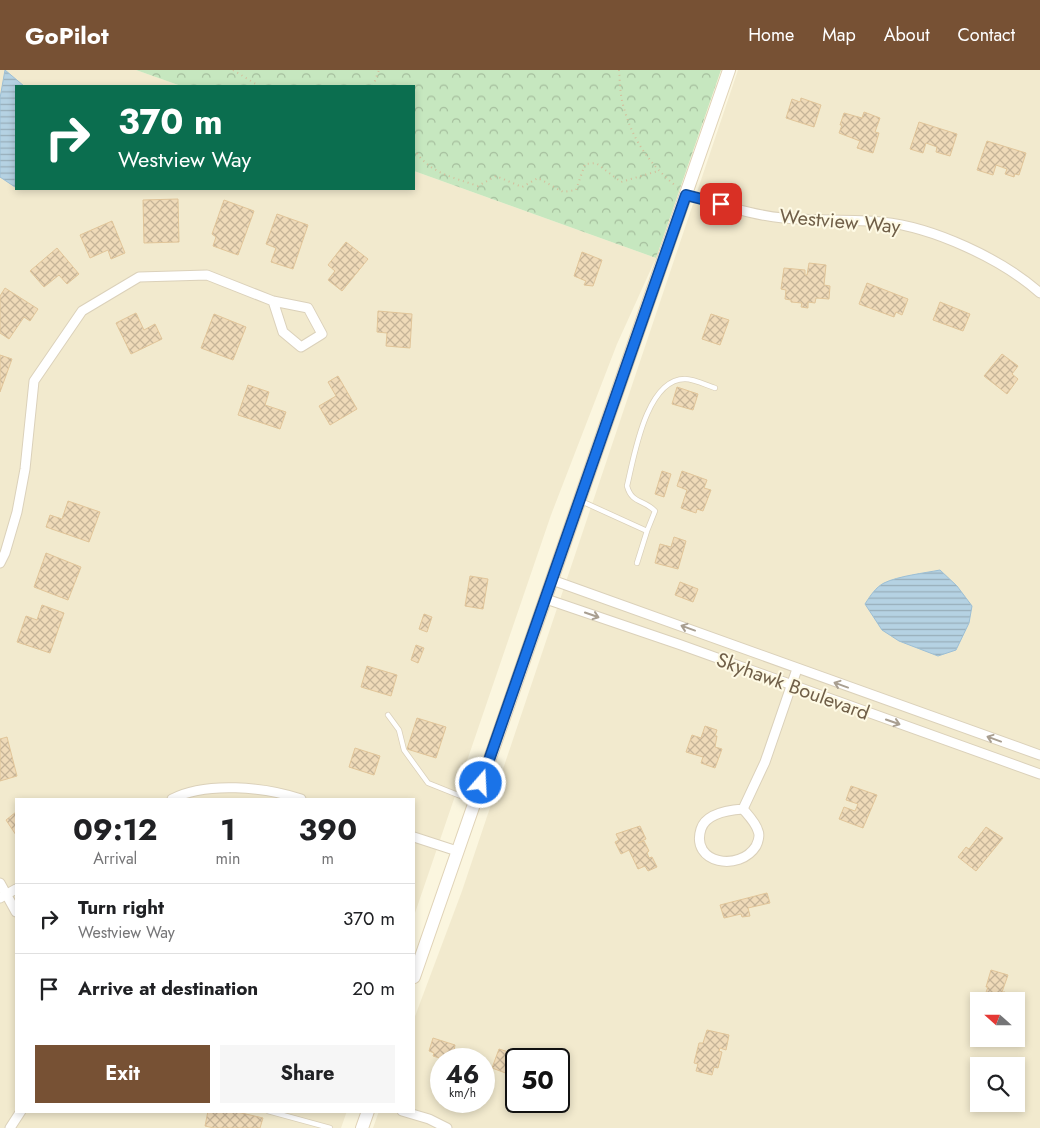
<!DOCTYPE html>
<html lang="en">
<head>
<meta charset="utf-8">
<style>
  :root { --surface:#fff; --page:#f6f6f6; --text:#202124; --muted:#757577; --line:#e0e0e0; --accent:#775134 }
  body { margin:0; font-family:Jost,sans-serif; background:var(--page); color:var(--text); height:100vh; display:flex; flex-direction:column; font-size:19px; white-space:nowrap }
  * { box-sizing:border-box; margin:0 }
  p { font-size:16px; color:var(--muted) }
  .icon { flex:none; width:28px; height:28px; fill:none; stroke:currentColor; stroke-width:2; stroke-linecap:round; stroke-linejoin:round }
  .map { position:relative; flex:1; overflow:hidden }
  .drawer { position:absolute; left:15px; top:728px; width:400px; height:315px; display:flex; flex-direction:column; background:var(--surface); border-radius:0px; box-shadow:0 2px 8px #0003 }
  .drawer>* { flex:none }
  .guide { position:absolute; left:15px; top:15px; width:400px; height:105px; border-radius:0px; box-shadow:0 2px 8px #0003; background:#0b6e4f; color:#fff; overflow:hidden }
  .needle { width:32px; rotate:291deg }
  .buttons { position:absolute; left:970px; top:922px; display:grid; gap:10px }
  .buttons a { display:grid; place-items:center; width:55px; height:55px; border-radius:0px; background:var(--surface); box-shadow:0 2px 8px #0003; font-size:25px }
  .speed { position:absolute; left:430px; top:978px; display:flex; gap:10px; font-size:25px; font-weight:700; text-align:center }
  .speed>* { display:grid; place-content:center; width:65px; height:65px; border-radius:50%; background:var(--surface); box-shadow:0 2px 8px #0003; line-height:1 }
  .speed small { font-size:12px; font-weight:400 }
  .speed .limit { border:2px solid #111; border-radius:8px; background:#fff; color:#111 }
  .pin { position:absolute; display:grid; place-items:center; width:42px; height:42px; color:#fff; margin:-21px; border-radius:10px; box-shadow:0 2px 8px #0006 }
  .me { position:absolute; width:55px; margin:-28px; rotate:19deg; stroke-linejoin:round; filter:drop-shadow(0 0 4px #0008) }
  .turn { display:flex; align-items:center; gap:18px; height:105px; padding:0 20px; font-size:22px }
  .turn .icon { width:65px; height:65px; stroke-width:2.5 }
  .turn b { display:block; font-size:35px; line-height:42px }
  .eta { display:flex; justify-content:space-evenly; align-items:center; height:85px; text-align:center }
  .eta b { font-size:30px; font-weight:700; line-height:35px }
  .action { display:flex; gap:10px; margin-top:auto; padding:10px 20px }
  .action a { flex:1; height:58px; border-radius:0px; background:var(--accent); color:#fff; font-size:20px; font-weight:700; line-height:58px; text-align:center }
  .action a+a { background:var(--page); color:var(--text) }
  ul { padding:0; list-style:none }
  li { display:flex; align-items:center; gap:15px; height:70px; padding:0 20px; border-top:1px solid var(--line) }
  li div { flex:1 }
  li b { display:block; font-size:19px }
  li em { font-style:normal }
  header { display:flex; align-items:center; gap:30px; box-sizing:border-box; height:70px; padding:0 25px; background:var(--accent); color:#fff }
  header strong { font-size:24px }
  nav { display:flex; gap:28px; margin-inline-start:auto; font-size:18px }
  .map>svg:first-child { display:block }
  .residential { fill:#f2eace; fill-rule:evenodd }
  .forest { fill:url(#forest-crowns) }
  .water { fill:url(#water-rules); stroke:#9cbfd5 }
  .building { fill:url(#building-cross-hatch); stroke:#e1c599 }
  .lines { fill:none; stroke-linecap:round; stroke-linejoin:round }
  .service-casing { stroke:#dbd1ba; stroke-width:6 }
  .minor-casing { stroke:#dbd1ba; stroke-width:11 }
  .secondary-casing { stroke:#e0d3b7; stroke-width:14 }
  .path { stroke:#d4be9c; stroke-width:2; stroke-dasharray:1 4; stroke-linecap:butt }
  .service { stroke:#fff; stroke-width:4.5 }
  .minor { stroke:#fff; stroke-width:9 }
  .secondary { stroke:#fff; stroke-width:12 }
  .oneway { stroke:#a99f91 }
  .route-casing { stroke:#114b97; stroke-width:12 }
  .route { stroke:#1a73e8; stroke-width:9 }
  .labels { text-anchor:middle; stroke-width:4; stroke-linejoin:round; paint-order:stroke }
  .street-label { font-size:20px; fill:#705f48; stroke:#fefae5 }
</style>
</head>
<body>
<header>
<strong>GoPilot</strong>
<nav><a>Home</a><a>Map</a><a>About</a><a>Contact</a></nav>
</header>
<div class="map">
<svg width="1040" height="1058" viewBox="0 0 1040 1058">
  <defs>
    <pattern id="forest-crowns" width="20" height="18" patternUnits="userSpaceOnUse" patternTransform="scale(1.25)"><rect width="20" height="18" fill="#c6e7bf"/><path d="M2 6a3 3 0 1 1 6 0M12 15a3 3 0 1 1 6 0" fill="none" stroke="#a5be9d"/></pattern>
    <pattern id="water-rules" width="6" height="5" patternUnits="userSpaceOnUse" patternTransform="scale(1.25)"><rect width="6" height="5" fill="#b5d2e3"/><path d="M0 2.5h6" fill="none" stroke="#98aeba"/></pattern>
    <pattern id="building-cross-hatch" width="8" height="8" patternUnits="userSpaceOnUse" patternTransform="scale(1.25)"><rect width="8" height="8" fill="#efdab8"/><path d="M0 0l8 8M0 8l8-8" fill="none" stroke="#c6b498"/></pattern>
  </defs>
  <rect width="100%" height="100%" fill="#fbf6df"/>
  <path class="residential" d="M0 0H136L181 16H16V119H414V101L656 188 617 274 551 445 414 846V729H16V1041H347L341 1058H0Z
    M738 0H1040V1058H373L379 1041H414V949L462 821ZM979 931H1016V969H979ZM441 989H484V1031H441ZM516 989H559V1031H516ZM979 996H1016V1034H979Z"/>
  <path class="forest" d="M136 0H721L656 188 414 101V16H181Z"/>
  <path class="water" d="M5 0 24 16H16L15 117 0 107V28Z
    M940 500 957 516 972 536 969 553 956 580 938 586 899 571 882 560 865 534C870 526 876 517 884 513 898 506 925 503 940 500Z"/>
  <path class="building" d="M801 28 821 35 814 57 786 48 792 29 800 32Z
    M864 42 880 48 875 62 879 63 873 83 857 78 860 71 839 63 842 55H840L844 43 862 48Z
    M919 52 957 64 950 86 936 82 937 77 926 73 923 83 910 79Z
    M987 71 1026 83 1019 105 1015 104 1014 107 1005 104 1007 99 996 95 993 105 977 100Z
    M178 129 179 172 144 173 143 130Z
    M224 130 254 141 238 185 213 176 216 167 212 164Z
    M277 144 308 155 293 199 271 192 276 178 266 174Z
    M112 151 125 183 111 189 108 180 90 188 80 165Z
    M346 172 368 189 342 221 328 210 335 201 328 195Z
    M57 178 79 204 67 214 59 205 44 217 30 201Z
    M582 182 602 190 593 216 584 215 586 211 574 206Z
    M809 193 826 195 824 215 830 216 829 229 816 228 815 233 808 232V238L801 237 802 233 791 232V230L785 229 786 220 781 219 784 198 805 200V205H807Z
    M867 213 908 229 902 245 896 242 894 247 859 234Z
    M5 218 38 239 30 251 24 247 9 269 0 263V226Z
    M940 232 970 244 963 261 933 250Z
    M378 241 412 244 410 278 386 276 387 263 377 262Z
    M136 243 144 260 155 254 162 269 131 284 116 253Z
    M214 244 246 257 233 290 201 278Z
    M711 244 729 250 720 275 702 269Z
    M1002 284 1018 296 1012 304 1018 309 1007 324 984 306Z
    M0 285 12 289 0 322Z
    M338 306 357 339 330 355 319 336 336 326 328 312Z
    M248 315 269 322 265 335 286 342 280 359 238 345Z
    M677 317 698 324 693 340 672 334Z
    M662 401 671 404 664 427 655 424Z
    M682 401 707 410 704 418 711 420 703 441 697 439 696 443 681 438 687 420 677 416Z
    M68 431 100 442 89 472 46 457 50 445 62 449Z
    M674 467 686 471 678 499 655 493 660 474 671 477Z
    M46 483 81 497 68 530 34 517Z
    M470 506 488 509 483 539 465 536Z
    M680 512 698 519 693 532 675 525Z
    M42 535 64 543 50 583 17 572 26 546 37 550Z
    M424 544 432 547 427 562 419 559Z
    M416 575 424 578 418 593 411 590Z
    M367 596 397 605 391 626 361 617Z
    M417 648 446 657 436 688 407 679Z
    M705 656 717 660 715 666H717L715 677 722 679 715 698 701 693 703 687 686 682 692 665 701 668Z
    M7 667 17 706 0 711V669Z
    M355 678 380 686 374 705 349 697Z
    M851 716 877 725 863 758 839 749 844 737 855 741 858 734 846 730Z
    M16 742V765L6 750Z
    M640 756 646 769 638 773 644 771 649 781 647 783 649 788 652 787 657 797 648 801 645 796 638 799 629 780 621 784 615 772 619 770 616 764Z
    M986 757 1003 768 976 801 958 787 966 777 969 779Z
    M767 823 770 833 748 838 750 846 742 847 741 844 724 848 720 835Z
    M991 900 1008 905 1002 922H1005L1002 931H979V935L976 930 985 925 988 917H986Z
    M707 960 729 965 726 980 720 978 719 981 722 982 718 998 714 997 712 1005 696 1001 698 994 694 993 699 973H703Z
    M433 968 455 975 454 981 458 982 456 989H443L433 986 434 983 429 981Z
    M499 979 518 985 511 1005 492 998Z
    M208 1041H233L263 1048 260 1058H214L205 1056Z"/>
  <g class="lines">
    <defs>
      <path id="service" d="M581 431 647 461 655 441C643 429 632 434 627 416 634 387 646 309 685 309 694 309 706 315 715 318
        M637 493 647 461
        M388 645 399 660 404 680 428 713 473 731
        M268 1041 330 1058"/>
      <path id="minor" d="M686 125C718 133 750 145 783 148 816 151 849 149 882 152 933 157 1002 189 1040 223
        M0 493 5 483 17 442 25 399 34 311 82 241 139 207 207 205 273 231 308 238 322 264 301 277 283 262 273 231
        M552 510 1040 685
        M546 529 681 575 1040 704
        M172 729C206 711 265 717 301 729
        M743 739C748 745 756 753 758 761 760 765 758 772 756 776 740 802 690 794 701 759 706 743 729 740 743 739Z
        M743 739 765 692 797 599
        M414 767 457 781
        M0 813 16 842
        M0 828 16 819
        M402 1041 429 1049 447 1058
        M10 1058 21 1041"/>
      <path id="secondary" d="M414 907 729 0
        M362 1058 368 1041"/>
    </defs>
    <use href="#service" class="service-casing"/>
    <use href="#minor" class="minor-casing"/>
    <use href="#secondary" class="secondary-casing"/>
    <path class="path" d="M233 0 259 16
      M619 0C620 11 620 24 623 35 632 69 649 94 677 117
      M373 16 379 0
      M414 79C429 103 452 107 478 116L496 106 522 117 538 108 563 122 576 120 585 94 596 93 621 112 658 101"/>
    <use href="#service" class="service"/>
    <use href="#minor" class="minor"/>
    <use href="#secondary" class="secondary"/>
  </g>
  <defs><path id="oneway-shaft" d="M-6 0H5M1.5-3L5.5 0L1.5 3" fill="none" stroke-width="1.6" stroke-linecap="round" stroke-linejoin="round" transform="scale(1.25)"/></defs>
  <g class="oneway">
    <use href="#oneway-shaft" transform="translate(592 545) rotate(19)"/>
    <use href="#oneway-shaft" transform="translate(688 558) rotate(-160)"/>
    <use href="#oneway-shaft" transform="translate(841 615) rotate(-160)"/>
    <use href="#oneway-shaft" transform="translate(893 652) rotate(19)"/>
    <use href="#oneway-shaft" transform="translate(994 669) rotate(-160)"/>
  </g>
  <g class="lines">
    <defs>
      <path id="route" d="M481 713 686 125 721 134"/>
    </defs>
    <use href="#route" class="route-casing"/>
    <use href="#route" class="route"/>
  </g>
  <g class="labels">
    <g class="street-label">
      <text transform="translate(840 151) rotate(5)" y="7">Westview Way</text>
      <text transform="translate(793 616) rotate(20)" y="7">Skyhawk Boulevard</text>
    </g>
  </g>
</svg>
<div class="buttons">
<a><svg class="needle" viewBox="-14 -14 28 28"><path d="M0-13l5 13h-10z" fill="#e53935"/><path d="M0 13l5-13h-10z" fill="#757577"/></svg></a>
<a><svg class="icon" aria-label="search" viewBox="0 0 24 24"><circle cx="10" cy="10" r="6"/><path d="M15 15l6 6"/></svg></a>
</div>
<div class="speed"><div>46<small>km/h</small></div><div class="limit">50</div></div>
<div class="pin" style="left:721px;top:134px;background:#d93025"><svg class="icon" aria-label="arrive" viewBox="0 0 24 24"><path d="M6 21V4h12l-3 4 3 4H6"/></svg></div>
<svg class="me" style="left:481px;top:713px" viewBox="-20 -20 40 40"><circle r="17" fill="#1a73e8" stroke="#fff" stroke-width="3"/><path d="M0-11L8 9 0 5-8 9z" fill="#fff"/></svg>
<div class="guide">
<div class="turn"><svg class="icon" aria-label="right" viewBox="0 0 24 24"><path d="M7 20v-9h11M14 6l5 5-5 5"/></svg><div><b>370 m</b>Westview Way</div></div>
</div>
<section class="drawer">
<div class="eta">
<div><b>09:12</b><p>Arrival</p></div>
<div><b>1</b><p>min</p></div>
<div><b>390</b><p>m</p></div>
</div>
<ul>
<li><svg class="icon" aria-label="right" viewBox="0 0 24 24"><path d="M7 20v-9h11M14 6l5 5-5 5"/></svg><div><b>Turn right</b><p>Westview Way</p></div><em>370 m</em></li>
<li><svg class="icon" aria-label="arrive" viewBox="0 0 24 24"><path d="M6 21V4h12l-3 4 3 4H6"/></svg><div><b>Arrive at destination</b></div><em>20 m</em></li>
</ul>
<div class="action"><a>Exit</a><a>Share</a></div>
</section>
</div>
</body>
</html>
